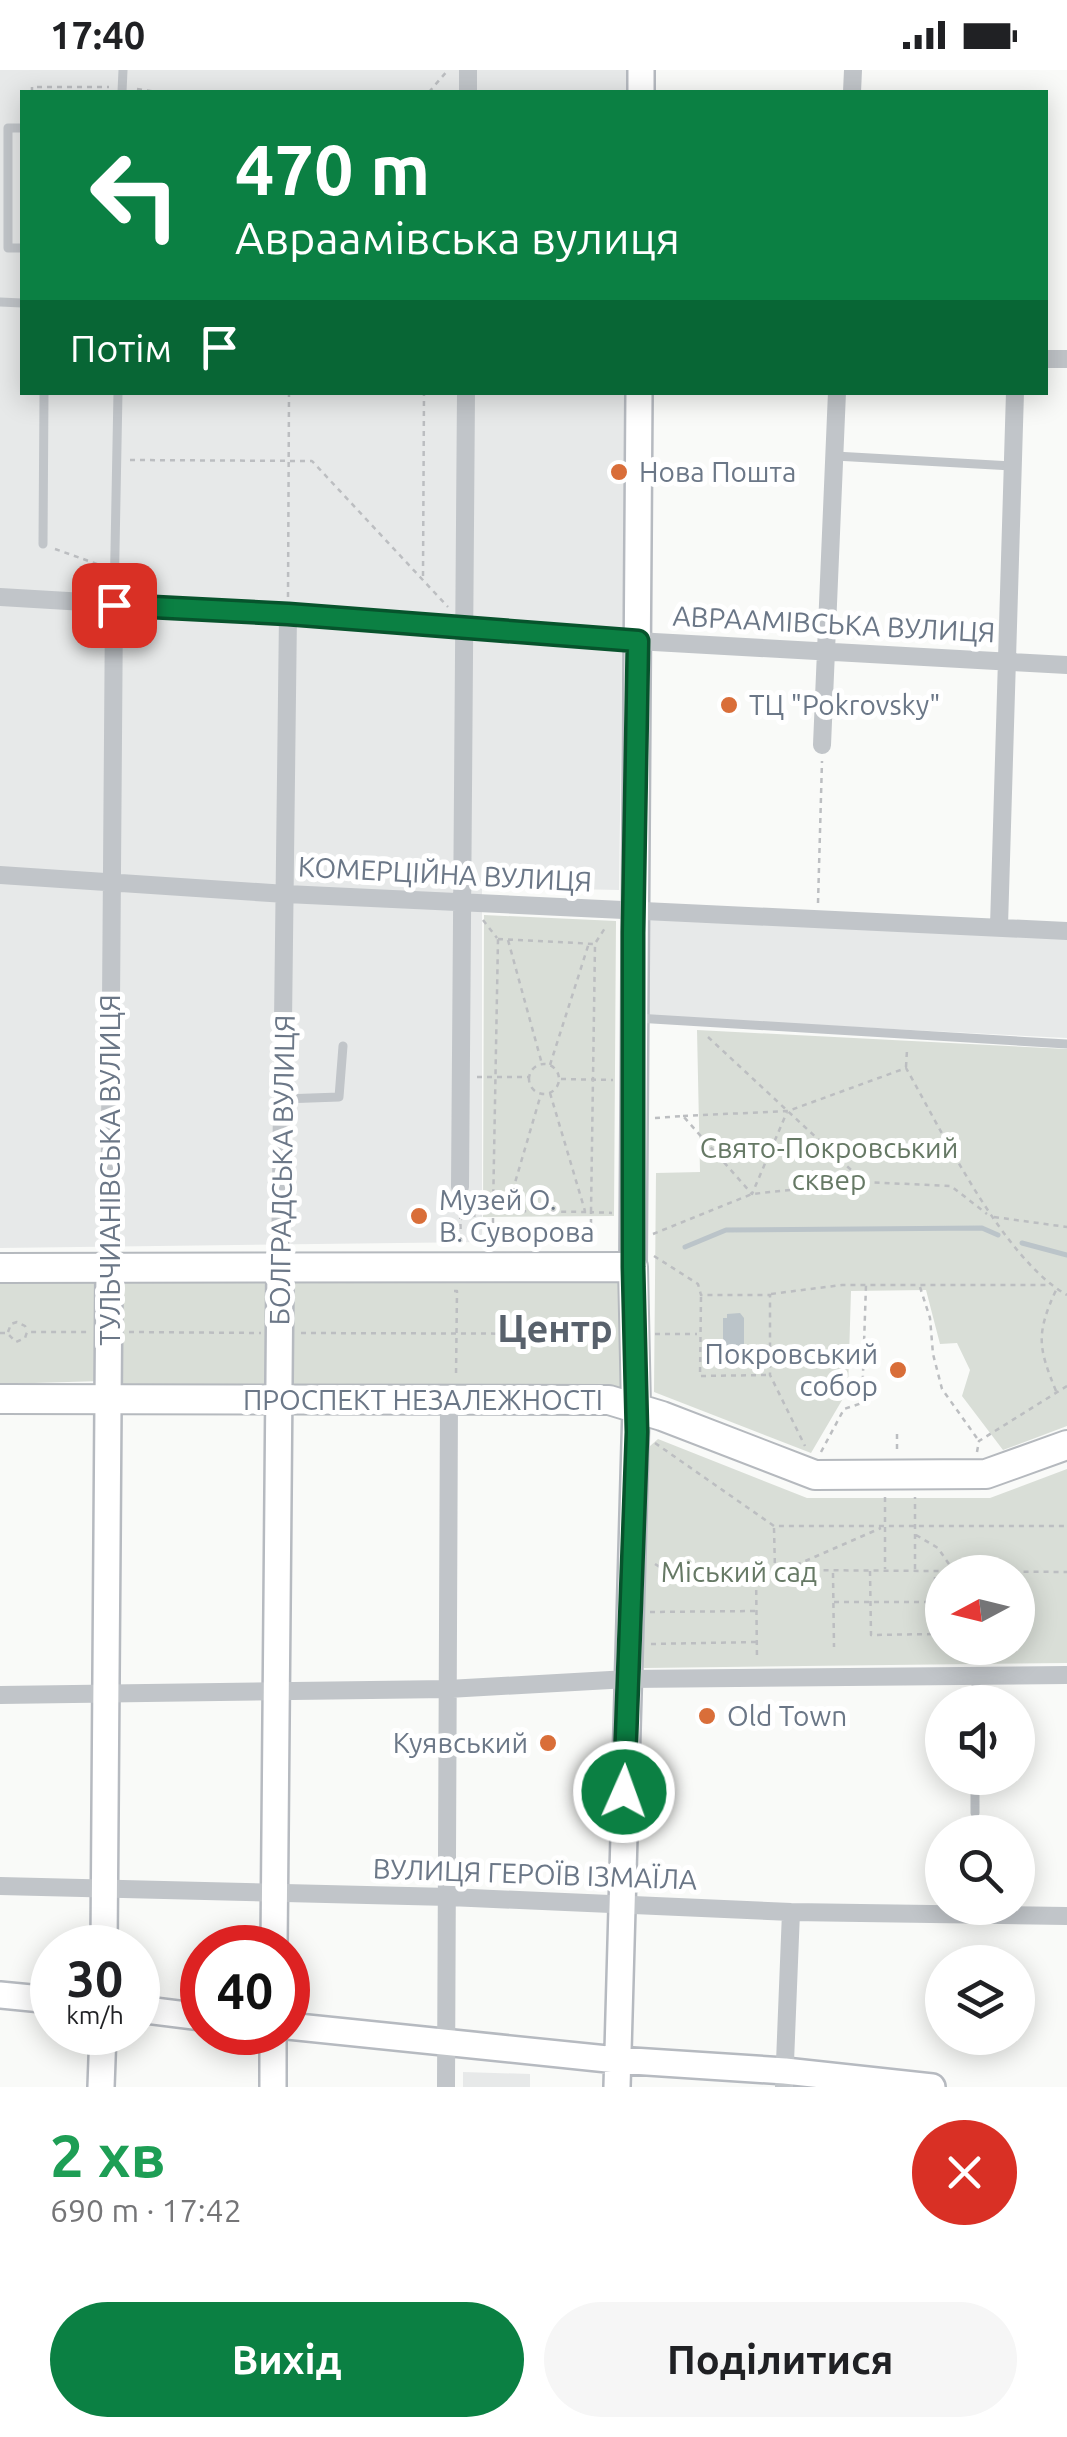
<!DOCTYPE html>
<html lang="uk">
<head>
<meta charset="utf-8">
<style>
  :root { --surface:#fff; --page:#f6f6f6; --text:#202124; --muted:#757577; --accent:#0b8043 }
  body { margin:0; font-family:Ubuntu,sans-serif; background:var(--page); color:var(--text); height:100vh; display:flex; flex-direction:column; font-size:38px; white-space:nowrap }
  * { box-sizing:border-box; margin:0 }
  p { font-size:32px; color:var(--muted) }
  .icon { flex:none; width:55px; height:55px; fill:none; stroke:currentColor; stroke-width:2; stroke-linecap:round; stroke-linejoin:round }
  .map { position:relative; height:2017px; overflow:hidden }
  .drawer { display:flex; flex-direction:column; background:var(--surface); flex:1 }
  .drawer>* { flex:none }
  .top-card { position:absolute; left:20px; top:20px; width:1028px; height:305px; border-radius:0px; box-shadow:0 5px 25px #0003; background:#0b8043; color:#fff; overflow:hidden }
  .needle { width:65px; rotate:263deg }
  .fabs { position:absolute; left:925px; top:1485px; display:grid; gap:20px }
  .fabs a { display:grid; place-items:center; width:110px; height:110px; border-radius:50%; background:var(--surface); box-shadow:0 5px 25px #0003; font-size:50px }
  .speed { position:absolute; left:30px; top:1855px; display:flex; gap:20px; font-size:50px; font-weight:700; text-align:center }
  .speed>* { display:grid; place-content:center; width:130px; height:130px; border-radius:50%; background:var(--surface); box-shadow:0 5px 25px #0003; line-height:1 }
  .speed small { font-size:25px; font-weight:400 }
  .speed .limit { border:15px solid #d22; background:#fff; color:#111 }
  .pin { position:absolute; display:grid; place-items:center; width:85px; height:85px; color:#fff; margin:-42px; border-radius:20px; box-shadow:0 5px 15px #0006 }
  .me { position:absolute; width:110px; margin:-55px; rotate:2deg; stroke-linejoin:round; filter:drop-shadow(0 0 8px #0008) }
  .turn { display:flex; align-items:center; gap:35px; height:210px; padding:0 50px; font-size:45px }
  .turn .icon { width:130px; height:130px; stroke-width:2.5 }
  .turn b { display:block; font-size:70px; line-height:85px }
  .then { display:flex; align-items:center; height:95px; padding:0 50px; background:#0003; gap:20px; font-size:38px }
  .round { display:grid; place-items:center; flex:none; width:105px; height:105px; border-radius:52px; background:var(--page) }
  .summary { display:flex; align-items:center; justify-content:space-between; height:170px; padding:0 50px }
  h1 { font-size:60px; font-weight:700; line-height:75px; color:#1e9e55 }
  .button { display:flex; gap:20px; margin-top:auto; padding:20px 50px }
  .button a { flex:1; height:115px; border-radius:60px; background:var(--accent); color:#fff; font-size:40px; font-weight:700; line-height:115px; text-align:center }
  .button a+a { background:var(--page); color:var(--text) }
  .status { display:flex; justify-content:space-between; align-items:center; height:70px; padding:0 50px; background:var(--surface); direction:ltr }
  .status svg { height:28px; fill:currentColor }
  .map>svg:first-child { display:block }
  .built { fill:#e7e9e9 }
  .green { fill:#d9ded7; fill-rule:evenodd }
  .water { fill:#bbc4c9 }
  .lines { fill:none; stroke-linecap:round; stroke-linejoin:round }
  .stream { stroke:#bbc4c9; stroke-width:5 }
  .secondary-casing { stroke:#b6bac0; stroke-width:30 }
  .primary-casing { stroke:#b5b9be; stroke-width:32 }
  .path { stroke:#bcbec1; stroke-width:2.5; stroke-dasharray:5 5; stroke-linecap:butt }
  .lane { stroke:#c1c5c9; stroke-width:9 }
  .street { stroke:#c1c5c9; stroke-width:18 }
  .secondary { stroke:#fff; stroke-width:25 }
  .primary { stroke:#fff; stroke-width:28 }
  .route-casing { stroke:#07532c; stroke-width:25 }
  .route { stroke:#0b8043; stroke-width:18 }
  .poi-dot { fill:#d96e39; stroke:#fff; stroke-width:4 }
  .labels { text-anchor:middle; stroke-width:10; stroke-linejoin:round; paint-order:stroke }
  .poi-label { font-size:28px; fill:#6b7787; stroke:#fff; text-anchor:start }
  .street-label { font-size:28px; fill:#6b7787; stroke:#fff }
  .park-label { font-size:28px; fill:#667965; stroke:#fff }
  .district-label { font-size:38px; font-weight:bold; fill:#58616c; stroke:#fff }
</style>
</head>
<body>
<div class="status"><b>17:40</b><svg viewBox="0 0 49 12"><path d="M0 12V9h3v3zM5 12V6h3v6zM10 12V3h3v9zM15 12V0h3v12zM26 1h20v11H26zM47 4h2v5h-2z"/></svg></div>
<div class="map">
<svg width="1067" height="2017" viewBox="0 0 1067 2017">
  <rect width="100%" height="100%" fill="#f9faf8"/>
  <path class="built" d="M0 0H630V22H22V322L626 323 619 820 482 817V1172L0 1178Z
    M640 845 1067 869V968L639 946Z
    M463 2002 530 2004V2017H463Z"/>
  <path class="green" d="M484 845 616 851 614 1146 483 1147Z
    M697 960 1067 979V1356L1003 1380 962 1326 970 1300 957 1273 940 1274 926 1220 851 1221 848 1320 811 1383 654 1322 656 1103 700 1102Z
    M0 1203 100 1207 102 1311 0 1314Z
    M621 1209 624 1321 121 1317V1210Z
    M658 1369 807 1428H990L1067 1399V1593L644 1598 640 1594 650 1376ZM942 1502H1018V1578H942Z"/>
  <path class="water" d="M740 1243 744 1248V1280H740V1285H728L727 1281H723V1248H727V1244Z"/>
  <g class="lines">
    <path class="stream" d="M1022 1173 1067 1185
      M685 1177 726 1160 982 1158 998 1165"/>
    <defs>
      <path id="secondary" d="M641 22V0
        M633 1197 639 322
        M104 1878 109 1198
        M274 1878 280 1197
        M0 1925 52 1930
        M138 1939 202 1947
        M288 1956 617 1990 785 2001 932 2017
        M101 2017 103 1962
        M273 2017V1962
        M617 2017 636 1337"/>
      <path id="primary" d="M0 1198 633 1197 636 1337
        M0 1329 609 1330 662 1346 815 1405 986 1404 1067 1375"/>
    </defs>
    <use href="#secondary" class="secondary-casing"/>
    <use href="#primary" class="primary-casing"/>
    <path class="path" d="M137 19 158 22
      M32 22V17H109
      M429 22 448 0
      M130 390 312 391 448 537
      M55 479 100 495
      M423 506 424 322
      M288 527 289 322
      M818 833 822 691
      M483 850 497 868
      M498 869 595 874 591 1142 493 1141Z
      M508 870 542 994
      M596 872 605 858
      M708 967 863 1111
      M529 1009a15 15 0 1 1 30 0a15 15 0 1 1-30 0Z
      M550 995 589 873
      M906 997 907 980
      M477 1007H529
      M561 1009 613 1010
      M550 1023 585 1141
      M683 1046 788 1041 906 998C943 1063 1003 1189 1067 1225
      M655 1048 683 1046 752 1124 787 1042
      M460 1134 461 1176
      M507 1140 541 1024
      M994 1147 1067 1157
      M461 1149 493 1141V1176
      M653 1164 752 1124 864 1112 951 1116 987 1144
      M591 1174V1142L612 1143
      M654 1186 698 1214 701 1225H770V1305L805 1376
      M920 1217 930 1248 933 1284 942 1319 979 1371
      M454 1221H457L456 1306
      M771 1224 842 1215H1048
      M701 1227 700 1306 769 1305
      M8 1262 11 1254 17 1252 25 1256 27 1262
      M129 1262 261 1263
      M0 1263H7L16 1272 25 1268 27 1262H89
      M301 1263 613 1264
      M655 1264H697
      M1056 1321C1038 1277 1036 1264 1056 1220
      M897 1364V1380
      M655 1373 774 1456H1067
      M821 1382 844 1339 862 1333 866 1215
      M977 1382 979 1371 1067 1316
      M885 1427V1499
      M774 1458 775 1500
      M916 1465 938 1478 953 1500
      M655 1494 663 1499 1067 1502
      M787 1499 881 1458
      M915 1499V1427
      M756 1500 757 1590
      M870 1501 871 1565 935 1564V1503
      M833 1503 834 1577
      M834 1532H942
      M650 1542 756 1541
      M651 1574 757 1572"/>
    <path class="lane" d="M122 22 123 0
      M22 58H8V178H22
      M0 232 22 233
      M835 386 1012 396
      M43 474 44 322
      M114 533 118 322
      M636 948 1067 974
      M283 1029 339 1027 343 976
      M976 1632V1606
      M975 1743V1708"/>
    <path class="street" d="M468 22V0
      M852 22 853 0
      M1045 289H1067
      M0 527 288 544 654 572 1067 595
      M822 675 837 322
      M0 805 286 824 1067 861
      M999 856 1015 322
      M460 1117 466 322
      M280 1197 288 544
      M109 1198 114 535
      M0 1625 448 1619 628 1609 1067 1605
      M0 1816 449 1827 791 1842 1067 1846
      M446 2017 449 1329
      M784 2017 791 1842"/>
    <use href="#secondary" class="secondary"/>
    <use href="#primary" class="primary"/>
  </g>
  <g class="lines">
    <defs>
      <path id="route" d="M114 535 288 544 638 571 633 863V1197L637 1362 624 1722"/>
    </defs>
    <use href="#route" class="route-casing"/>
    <use href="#route" class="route"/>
  </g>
  <g class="poi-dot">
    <circle cx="619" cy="402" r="10"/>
    <circle cx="729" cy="635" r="10"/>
    <circle cx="419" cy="1146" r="10"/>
    <circle cx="898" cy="1300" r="10"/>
    <circle cx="707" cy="1646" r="10"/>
    <circle cx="548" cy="1673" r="10"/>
  </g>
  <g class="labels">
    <g class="poi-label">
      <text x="639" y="412">Нова Пошта</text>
      <text x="749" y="645">ТЦ "Pokrovsky"</text>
      <text x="439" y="1140">Музей О.<tspan x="439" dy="32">В. Суворова</tspan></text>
      <text x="878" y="1294" text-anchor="end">Покровський<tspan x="878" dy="32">собор</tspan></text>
      <text x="727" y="1656">Old Town</text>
      <text x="528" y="1683" text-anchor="end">Куявський</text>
    </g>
    <g class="street-label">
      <text transform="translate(834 554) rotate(3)" y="10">АВРААМІВСЬКА ВУЛИЦЯ</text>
      <text transform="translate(445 804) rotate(3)" y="10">КОМЕРЦІЙНА ВУЛИЦЯ</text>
      <text transform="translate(110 1100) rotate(-90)" y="10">ТУЛЬЧИАНІВСЬКА ВУЛИЦЯ</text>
      <text transform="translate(282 1100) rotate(-89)" y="10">БОЛГРАДСЬКА ВУЛИЦЯ</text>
      <text x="423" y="1340">ПРОСПЕКТ НЕЗАЛЕЖНОСТІ</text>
      <text transform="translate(535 1804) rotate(2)" y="10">ВУЛИЦЯ ГЕРОЇВ ІЗМАЇЛА</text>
    </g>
    <g class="park-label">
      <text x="829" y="1088">Свято-Покровський<tspan x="829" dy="32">сквер</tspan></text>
      <text x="739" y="1512">Міський сад</text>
    </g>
    <g class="district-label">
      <text x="555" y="1272">Центр</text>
    </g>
  </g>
</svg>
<div class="fabs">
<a><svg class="needle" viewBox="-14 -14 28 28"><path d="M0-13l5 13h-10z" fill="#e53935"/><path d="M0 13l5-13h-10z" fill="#757577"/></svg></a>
<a><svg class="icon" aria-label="sound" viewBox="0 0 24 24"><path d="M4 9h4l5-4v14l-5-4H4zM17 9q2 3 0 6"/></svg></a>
<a><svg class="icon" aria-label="search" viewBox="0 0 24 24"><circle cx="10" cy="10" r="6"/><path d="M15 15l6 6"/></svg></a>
<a><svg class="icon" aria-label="layers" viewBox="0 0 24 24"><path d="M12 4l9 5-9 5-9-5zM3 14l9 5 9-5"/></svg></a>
</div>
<div class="speed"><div>30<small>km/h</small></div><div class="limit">40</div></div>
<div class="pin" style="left:114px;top:535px;background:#d93025"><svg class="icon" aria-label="arrive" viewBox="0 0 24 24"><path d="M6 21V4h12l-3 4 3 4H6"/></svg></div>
<svg class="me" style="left:624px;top:1722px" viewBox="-20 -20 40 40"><circle r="17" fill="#0b8043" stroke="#fff" stroke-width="3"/><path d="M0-11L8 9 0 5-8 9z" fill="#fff"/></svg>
<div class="top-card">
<div class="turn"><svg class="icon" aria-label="left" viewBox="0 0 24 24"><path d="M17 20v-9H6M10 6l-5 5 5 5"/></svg><div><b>470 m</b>Авраамівська вулиця</div></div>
<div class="then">Потім<svg class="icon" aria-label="arrive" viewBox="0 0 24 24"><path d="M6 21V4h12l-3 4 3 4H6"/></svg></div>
</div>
</div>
<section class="drawer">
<div class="summary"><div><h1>2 хв</h1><p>690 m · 17:42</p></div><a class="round" style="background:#d93025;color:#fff"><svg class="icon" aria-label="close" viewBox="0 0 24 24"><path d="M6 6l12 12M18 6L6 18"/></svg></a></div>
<div class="button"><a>Вихід</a><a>Поділитися</a></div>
</section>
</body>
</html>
